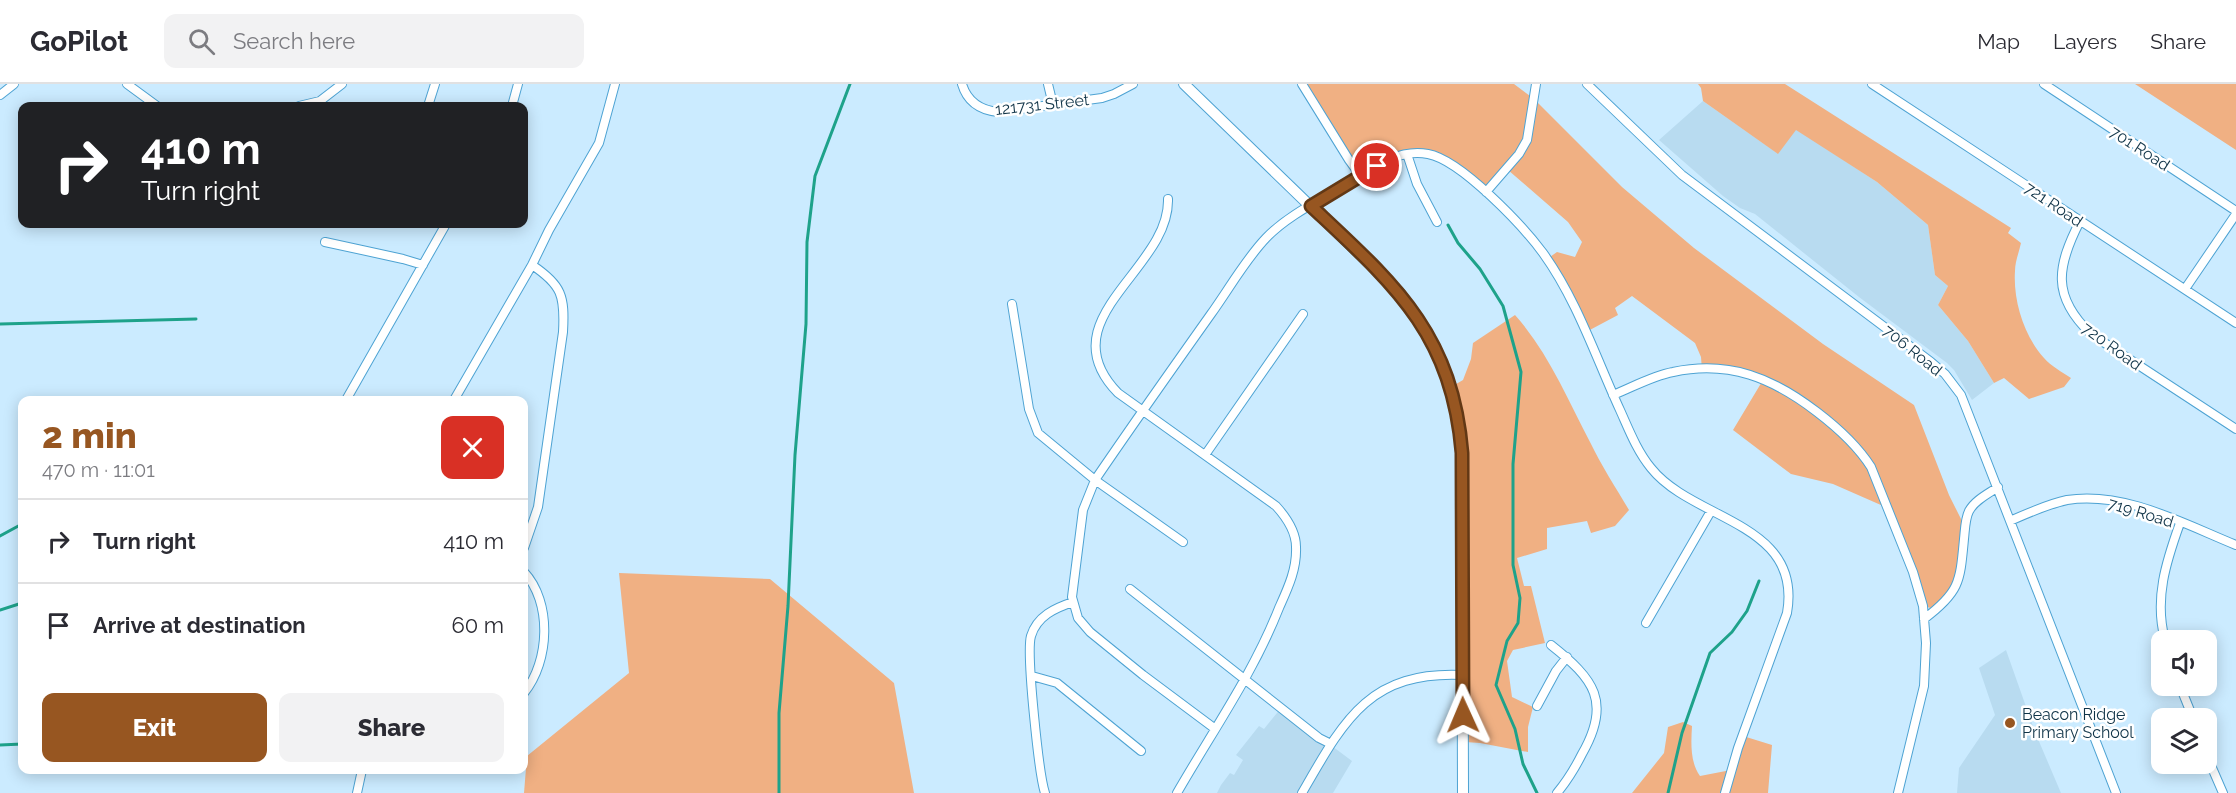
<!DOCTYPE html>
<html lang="en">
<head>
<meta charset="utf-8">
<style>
  :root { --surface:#fff; --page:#f2f2f3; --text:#2b2b33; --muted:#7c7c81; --line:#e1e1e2; --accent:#975621 }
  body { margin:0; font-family:Raleway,sans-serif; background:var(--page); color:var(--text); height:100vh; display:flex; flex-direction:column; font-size:22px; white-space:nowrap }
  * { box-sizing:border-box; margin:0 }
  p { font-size:20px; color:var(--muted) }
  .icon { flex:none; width:33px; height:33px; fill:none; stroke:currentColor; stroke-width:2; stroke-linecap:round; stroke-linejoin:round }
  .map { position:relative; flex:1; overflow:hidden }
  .side { position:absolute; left:18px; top:312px; width:510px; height:378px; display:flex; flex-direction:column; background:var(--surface); border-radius:12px; box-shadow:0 3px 15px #0003 }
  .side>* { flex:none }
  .hud { position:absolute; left:18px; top:18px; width:510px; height:126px; border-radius:12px; box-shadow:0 3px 15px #0003; background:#202124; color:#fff; overflow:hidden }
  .controls { position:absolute; left:2151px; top:546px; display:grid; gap:12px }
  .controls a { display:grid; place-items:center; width:66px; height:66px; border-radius:12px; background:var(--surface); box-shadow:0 3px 15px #0003; font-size:30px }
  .pin { position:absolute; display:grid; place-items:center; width:51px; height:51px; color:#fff; margin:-26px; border:3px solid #fff; border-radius:50%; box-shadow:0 2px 6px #0007 }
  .me { position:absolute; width:66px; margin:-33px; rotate:359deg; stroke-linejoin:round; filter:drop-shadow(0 0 4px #0008) }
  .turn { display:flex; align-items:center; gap:21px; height:126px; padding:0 24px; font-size:27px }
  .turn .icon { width:78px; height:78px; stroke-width:2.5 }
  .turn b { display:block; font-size:42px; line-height:51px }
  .round { display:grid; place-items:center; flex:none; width:63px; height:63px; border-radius:12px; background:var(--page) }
  .overview { display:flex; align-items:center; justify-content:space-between; height:102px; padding:0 24px }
  h1 { font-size:36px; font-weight:800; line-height:45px; color:var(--accent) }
  .primary-button { display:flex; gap:12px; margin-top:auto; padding:12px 24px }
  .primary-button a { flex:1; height:69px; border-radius:12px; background:var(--accent); color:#fff; font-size:24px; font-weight:800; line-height:69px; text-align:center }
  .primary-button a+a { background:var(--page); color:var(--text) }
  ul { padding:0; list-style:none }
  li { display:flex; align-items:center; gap:18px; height:84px; padding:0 24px; border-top:2px solid var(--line) }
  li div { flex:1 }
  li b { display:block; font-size:22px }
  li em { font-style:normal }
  header { display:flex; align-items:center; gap:36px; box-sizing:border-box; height:84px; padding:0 30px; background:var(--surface); border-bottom:2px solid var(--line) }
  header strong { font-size:28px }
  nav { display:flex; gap:33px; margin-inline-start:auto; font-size:21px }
  .search { width:420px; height:54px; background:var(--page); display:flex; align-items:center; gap:15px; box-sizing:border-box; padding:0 21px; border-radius:12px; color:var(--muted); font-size:22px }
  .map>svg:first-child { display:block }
  .built { fill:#b8dbf0 }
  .green { fill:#f0b083 }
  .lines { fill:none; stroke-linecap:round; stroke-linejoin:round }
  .stream { stroke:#1ea28a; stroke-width:3 }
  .minor-casing { stroke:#4ea3d3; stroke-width:10 }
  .tertiary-casing { stroke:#4ea3d3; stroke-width:12 }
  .minor { stroke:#fff; stroke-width:8 }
  .tertiary { stroke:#fff; stroke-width:10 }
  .route-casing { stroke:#623815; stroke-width:15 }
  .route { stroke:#975621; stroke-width:10 }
  .poi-dot { fill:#975621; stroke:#fff; stroke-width:2 }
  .labels { text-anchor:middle; stroke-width:5; stroke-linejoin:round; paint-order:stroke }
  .street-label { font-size:16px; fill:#103448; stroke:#fff }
  .poi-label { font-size:16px; fill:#103448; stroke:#fff; text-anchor:start }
</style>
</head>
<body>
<header>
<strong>GoPilot</strong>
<div class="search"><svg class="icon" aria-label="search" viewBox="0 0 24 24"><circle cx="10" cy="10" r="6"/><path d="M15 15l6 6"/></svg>Search here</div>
<nav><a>Map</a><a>Layers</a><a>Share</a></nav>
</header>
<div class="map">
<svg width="2236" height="709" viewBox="0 0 2236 709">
  <rect width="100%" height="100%" fill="#cbebff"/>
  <path class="built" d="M1703 17 1777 69 1796 45 1877 98 1928 141 1935 191 1948 202 1938 221 1968 257 1994 299 1972 316 1954 286 1947 279 1859 213 1755 130 1740 124 1723 112 1659 56Z
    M2006 566 2035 648 2061 709H1957L1959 684 1995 631 1979 584Z
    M1281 624 1352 677 1333 709H1217L1221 701 1230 689 1234 691 1243 676 1236 671 1259 642 1264 645Z"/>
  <path class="green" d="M1303 0H1514L1534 15 1622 103 1694 164 1823 260 1914 321 1949 411 1964 441 1960 489 1938 524H1930L1924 521 1890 425 1833 400 1791 390 1733 346 1763 296 1702 286 1701 273 1695 259 1632 212 1615 224 1618 231 1586 248 1547 175 1557 168 1575 173 1582 158 1568 138 1508 86 1487 108 1452 79 1416 69 1363 90Z
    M1698 0H1785L2011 144 2008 149 2021 159C2019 168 2015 178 2015 187 2013 217 2024 252 2044 274 2051 282 2062 288 2071 294L2064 303 2029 315 2004 294 1994 299 1968 257 1938 221 1948 202 1935 191 1928 141 1877 98 1796 46 1778 70 1703 17 1701 4Z
    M2135 0H2236V66Z
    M1515 231C1548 268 1567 314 1590 358 1601 381 1616 404 1629 426L1615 442 1591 449 1587 437 1547 444V465L1517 474 1524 502H1531L1545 559 1513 566 1507 577 1512 613 1533 623 1528 643V668L1480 659 1465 658 1464 407 1451 303 1463 296 1471 275 1473 259Z
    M619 489 770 495 894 599 914 709H524L527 672 629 589Z
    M1683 638 1692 642C1691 659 1690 678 1700 692L1731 686 1743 652 1772 661 1768 709H1632L1664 669 1668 643Z"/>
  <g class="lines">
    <path class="stream" d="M1448 141 1458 159 1480 185 1503 222 1521 288 1513 380V481L1520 514 1518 539 1507 557 1496 601 1515 645 1523 680 1537 709
      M0 240 196 235
      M0 452 22 440
      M0 526 22 519
      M0 661 22 660
      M779 709V629L788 522 795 371 806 240 807 158 815 92 850 0
      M1668 709 1682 649 1710 569 1732 548 1747 527 1759 497"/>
    <defs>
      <path id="minor" d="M127 0 157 22
        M962 0C967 17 980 26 998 28L1102 14 1114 10 1133 0
        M1048 0 1053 21
        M1302 0 1349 76 1357 87 1363 90
        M1587 0 1682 91 1931 278 1945 290 1961 311 2116 709
        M1872 0 2236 239
        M2044 0 2236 127
        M0 11 14 0
        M299 22 320 17 342 0
        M428 22 435 0
        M512 22 518 0
        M1407 70 1417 100 1437 138
        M1486 108 1519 70 1527 56 1536 0
        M1168 115C1170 186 1046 235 1118 309L1276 422C1286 433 1296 447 1296 463 1297 485 1288 504 1279 524 1253 590 1212 648 1177 709
        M2080 137C2057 182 2051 212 2091 250L2236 345
        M325 158 403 175 423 181
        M2185 205 2236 130
        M1012 220 1029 325 1038 349 1095 396 1183 458
        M1613 311C1633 303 1652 292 1673 288 1729 276 1773 294 1817 328 1838 344 1857 361 1871 383L1913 488 1923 522 1926 559 1924 602 1898 709
        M346 316 446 140
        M454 316 532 181 549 146 599 59 615 0
        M1205 371 1303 230
        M2010 437C2028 429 2048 420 2067 416 2125 407 2184 440 2236 461
        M524 464 538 423 563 248C565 212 562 201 532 181
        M524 488C552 518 550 577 524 609
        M1130 505 1319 654 1331 660
        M1924 535C1960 508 1960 498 1964 455 1965 446 1965 435 1969 427 1975 416 1988 410 1998 403
        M1646 539 1711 427
        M2165 556C2154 515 2166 478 2180 439
        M1551 561C1594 595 1612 618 1582 670 1575 684 1567 697 1557 709
        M1032 592 1057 599 1141 667
        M2180 602 2193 634
        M1537 622 1556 587 1567 573
        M1214 644 1143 591 1090 548 1078 534 1072 513 1083 426 1095 396C1133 340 1172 285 1211 230 1229 205 1245 176 1266 154 1285 134 1314 119 1338 105 1355 95 1372 83 1391 75 1402 70 1416 68 1428 70 1461 76 1523 142 1543 169 1577 216 1596 274 1620 326 1629 346 1637 367 1651 384 1693 437 1803 438 1787 529L1738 664 1725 709
        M2206 670 2223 709
        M357 709 362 686
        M1045 709C1039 691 1026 569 1031 552 1037 532 1055 524 1073 518
        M1302 709C1344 636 1369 587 1462 591"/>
      <path id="tertiary" d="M1184 0 1399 208C1437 259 1457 305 1462 369L1463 709"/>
    </defs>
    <use href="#minor" class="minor-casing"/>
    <use href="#tertiary" class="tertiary-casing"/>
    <use href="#minor" class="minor"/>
    <use href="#tertiary" class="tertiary"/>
  </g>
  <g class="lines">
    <defs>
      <path id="route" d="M1377 82 1311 122C1393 199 1452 248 1462 369L1463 631"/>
    </defs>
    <use href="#route" class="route-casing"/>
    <use href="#route" class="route"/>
  </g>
  <circle class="poi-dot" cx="2010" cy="639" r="6"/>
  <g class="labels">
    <g class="street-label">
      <text transform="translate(1042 20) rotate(-6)" y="6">121731 Street</text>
      <text transform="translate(2140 64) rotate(33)" y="6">701 Road</text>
      <text transform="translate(2054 120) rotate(34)" y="6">721 Road</text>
      <text transform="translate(2112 262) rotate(36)" y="6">720 Road</text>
      <text transform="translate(1913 266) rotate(39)" y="6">706 Road</text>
      <text transform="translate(2141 428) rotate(17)" y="6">719 Road</text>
    </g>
    <g class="poi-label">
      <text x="2022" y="636">Beacon Ridge<tspan x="2022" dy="18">Primary School</tspan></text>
    </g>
  </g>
</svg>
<div class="controls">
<a><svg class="icon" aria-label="sound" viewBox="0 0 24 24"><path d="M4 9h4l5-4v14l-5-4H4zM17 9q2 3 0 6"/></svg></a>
<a><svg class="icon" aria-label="layers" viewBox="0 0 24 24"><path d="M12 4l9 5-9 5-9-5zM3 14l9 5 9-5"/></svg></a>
</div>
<div class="pin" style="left:1377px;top:82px;background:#d93025"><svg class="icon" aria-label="arrive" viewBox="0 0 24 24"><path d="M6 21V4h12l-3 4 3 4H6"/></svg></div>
<svg class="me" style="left:1463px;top:631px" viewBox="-20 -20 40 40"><path d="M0-17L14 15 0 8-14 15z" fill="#975621" stroke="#fff" stroke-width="4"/></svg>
<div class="hud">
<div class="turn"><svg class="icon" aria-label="right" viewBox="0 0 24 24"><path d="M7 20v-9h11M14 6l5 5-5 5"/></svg><div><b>410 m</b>Turn right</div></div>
</div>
<section class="side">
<div class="overview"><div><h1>2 min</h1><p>470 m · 11:01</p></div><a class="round" style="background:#d93025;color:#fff"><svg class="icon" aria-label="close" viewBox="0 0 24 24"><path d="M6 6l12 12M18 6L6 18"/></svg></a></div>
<ul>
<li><svg class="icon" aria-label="right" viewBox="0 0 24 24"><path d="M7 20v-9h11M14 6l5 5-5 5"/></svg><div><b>Turn right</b></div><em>410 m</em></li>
<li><svg class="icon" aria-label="arrive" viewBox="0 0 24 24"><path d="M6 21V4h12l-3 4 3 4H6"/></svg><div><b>Arrive at destination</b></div><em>60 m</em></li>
</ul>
<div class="primary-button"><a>Exit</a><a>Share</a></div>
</section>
</div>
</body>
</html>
